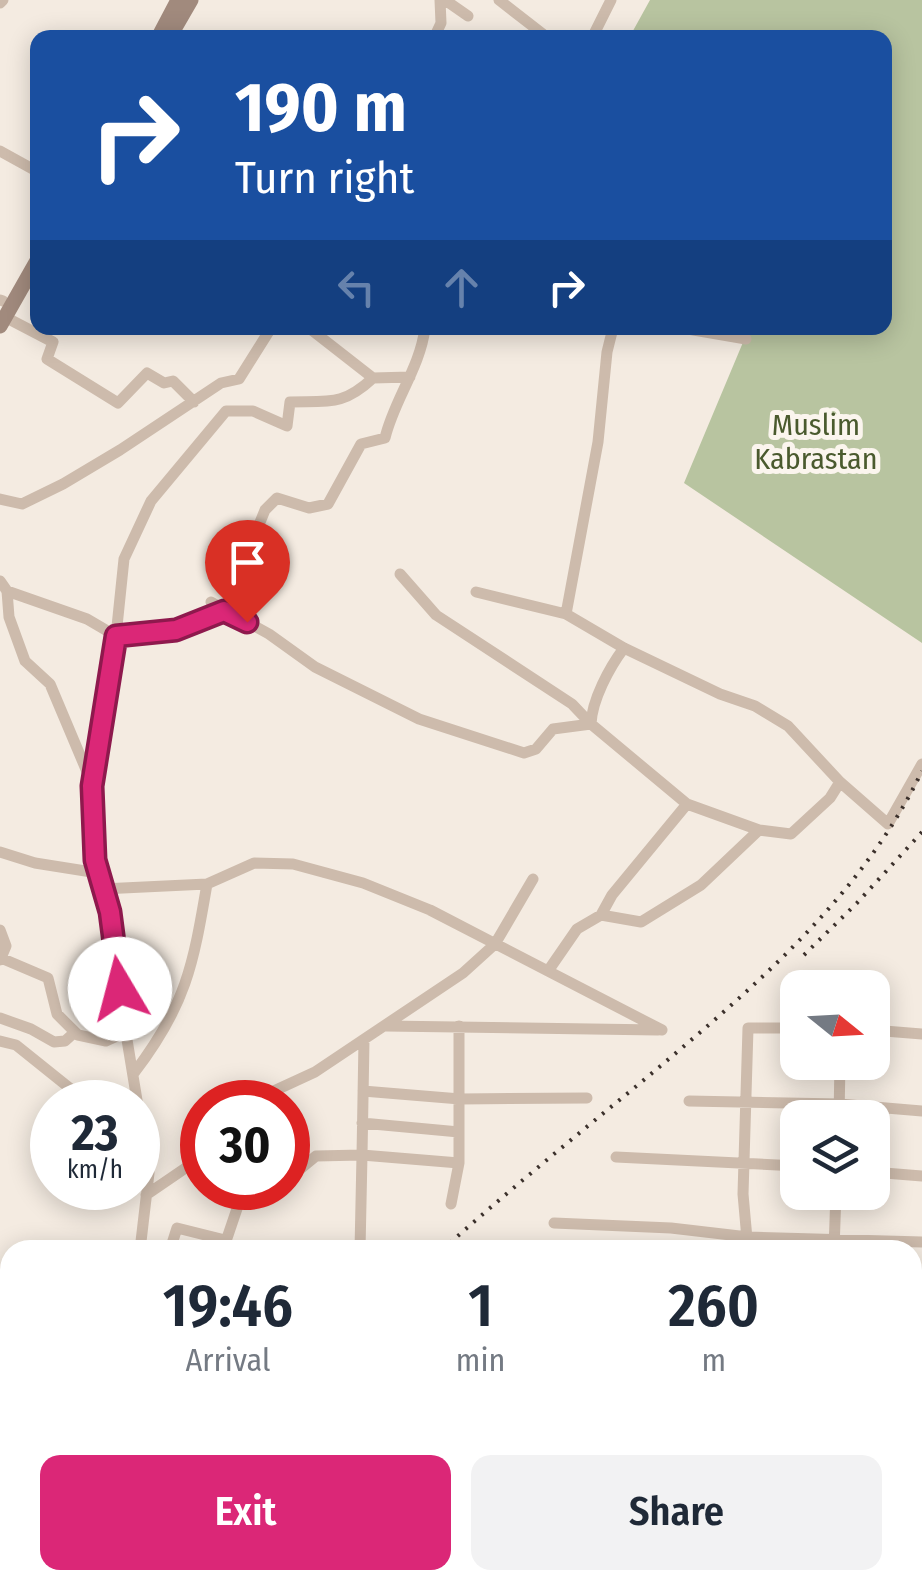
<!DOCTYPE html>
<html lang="en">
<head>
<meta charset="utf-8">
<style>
  :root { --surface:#fff; --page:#f2f2f3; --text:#1f2937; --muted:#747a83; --accent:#db2777 }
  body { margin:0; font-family:"Fira Sans Condensed",sans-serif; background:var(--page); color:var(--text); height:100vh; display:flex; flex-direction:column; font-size:38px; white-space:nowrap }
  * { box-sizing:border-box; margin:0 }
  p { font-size:32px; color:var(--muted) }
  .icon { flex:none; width:55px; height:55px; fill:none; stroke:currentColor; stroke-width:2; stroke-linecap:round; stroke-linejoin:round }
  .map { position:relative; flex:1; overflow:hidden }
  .sheet { position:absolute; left:0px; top:1240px; width:922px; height:350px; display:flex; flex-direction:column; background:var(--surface); border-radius:30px 30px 0 0; box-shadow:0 5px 25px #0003 }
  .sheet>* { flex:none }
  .banner { position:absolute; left:30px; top:30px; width:862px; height:305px; border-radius:20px; box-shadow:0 5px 25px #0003; background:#1a4fa0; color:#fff; overflow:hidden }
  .needle { width:65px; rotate:108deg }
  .tools { position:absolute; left:780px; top:970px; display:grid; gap:20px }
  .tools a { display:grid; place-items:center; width:110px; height:110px; border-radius:20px; background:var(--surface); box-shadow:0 5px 25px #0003; font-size:50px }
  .speed { position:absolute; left:30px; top:1080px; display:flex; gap:20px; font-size:50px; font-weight:700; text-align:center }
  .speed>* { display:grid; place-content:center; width:130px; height:130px; border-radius:50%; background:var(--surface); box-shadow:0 5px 25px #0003; line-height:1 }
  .speed small { font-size:25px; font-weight:400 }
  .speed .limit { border:15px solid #d22; background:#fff; color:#111 }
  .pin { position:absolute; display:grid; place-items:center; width:85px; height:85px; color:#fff; margin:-102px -42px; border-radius:50% 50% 50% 0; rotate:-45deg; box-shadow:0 0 10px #0007 }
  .pin .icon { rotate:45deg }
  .me { position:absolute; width:110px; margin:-55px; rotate:352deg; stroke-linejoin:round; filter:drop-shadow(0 0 8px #0008) }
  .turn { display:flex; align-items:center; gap:35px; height:210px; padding:0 40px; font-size:45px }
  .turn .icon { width:130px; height:130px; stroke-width:2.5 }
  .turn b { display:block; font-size:70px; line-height:85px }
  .lanes { display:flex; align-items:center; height:95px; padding:0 40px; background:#0003; justify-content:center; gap:50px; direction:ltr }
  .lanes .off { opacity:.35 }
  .eta { display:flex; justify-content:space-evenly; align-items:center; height:170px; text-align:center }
  .eta b { font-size:60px; font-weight:600; line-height:70px }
  .action { display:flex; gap:20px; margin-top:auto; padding:20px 40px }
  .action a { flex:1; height:115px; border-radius:20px; background:var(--accent); color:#fff; font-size:40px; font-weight:600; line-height:115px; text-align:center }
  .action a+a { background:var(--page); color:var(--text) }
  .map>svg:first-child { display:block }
  .green { fill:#b8c4a0 }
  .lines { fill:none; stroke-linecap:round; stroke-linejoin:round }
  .street { stroke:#cdbbac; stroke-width:11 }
  .secondary { stroke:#a18a7d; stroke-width:15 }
  .rail { stroke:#3b302b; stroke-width:4; stroke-dasharray:2.5 8; stroke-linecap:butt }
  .route-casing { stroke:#8e194d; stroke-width:25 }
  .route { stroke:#db2777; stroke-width:18 }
  .labels { text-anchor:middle; stroke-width:10; stroke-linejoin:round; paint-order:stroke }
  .park-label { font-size:30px; fill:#4a5a2e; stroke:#fbf5ee }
</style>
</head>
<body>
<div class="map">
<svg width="922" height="1590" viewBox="0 0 922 1590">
  <rect width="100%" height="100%" fill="#f4ebe1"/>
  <path class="green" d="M650 0H922V643L684 483 749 328H885V38H629Z"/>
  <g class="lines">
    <path class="street" d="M445 0 468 16
      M499 0 548 38
      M0 3 3 0
      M434 38 441 23 440 0
      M592 38 611 0
      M0 151 38 172
      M0 300 3 301
      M5 317 53 342 47 359 118 403 147 373 164 383 173 381 194 402
      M309 328 373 378 410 377
      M613 328 607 352 598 442 566 614 624 648 720 694 755 706 788 726 840 782 830 798 791 834 759 830 687 804 591 724C592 700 609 668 624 648
      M682 328 746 339
      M0 499 22 504 63 484 120 450 221 383 239 379 271 328
      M400 574 436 615 572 704 591 724
      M0 581 7 591 9 617 25 661 50 684 93 786 95 860 110 912 115 967 149 1173 140 1250
      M7 591 87 619 116 636 176 629 224 611 265 510 277 498 309 508 328 504 361 444 385 438C394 400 420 368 425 328
      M476 592 566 614
      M211 602 269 634 315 667 419 719 524 753 536 749 553 729 591 724
      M93 782 116 636 124 559 151 501 226 411H253L287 426 290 402C329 401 343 406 373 378
      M840 782 888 824 922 764
      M0 852 35 863 98 873
      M102 889 207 884 254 863 293 864 363 883 430 910 662 1030
      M601 915 612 895 687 804
      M0 930 6 946 0 960
      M1 958 48 978 57 1014 78 1035 106 1041 128 1031
      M548 971 577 929 601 915 641 922 701 885 759 830
      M0 1018 31 1029 54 1042 65 1041 75 1032
      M386 1026 658 1030
      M872 1030 922 1034
      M364 1040 362 1155 459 1163
      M0 1041 16 1045 87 1102
      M134 1073C186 1005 193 966 207 884
      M363 1091 460 1099 587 1098
      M689 1101 839 1104 922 1111
      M250 1102 315 1072 463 973 495 944 533 879
      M839 1118 840 1062
      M362 1123 459 1132
      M616 1157 798 1166
      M187 1167 202 1147
      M872 1172 922 1176
      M288 1179 316 1156 362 1155 360 1250
      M242 1188 254 1192 275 1188
      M146 1195 187 1167 202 1173
      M451 1204 459 1163V1026
      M554 1223 671 1228 748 1237 922 1242
      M170 1250 177 1228 225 1240
      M223 1250 244 1188
      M748 1250 743 1194 748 1028H798
      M834 1250 836 1192
      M912 1309H917
      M0 1363 10 1367
      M912 1371H922
      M912 1445H922
      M912 1502H922
      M912 1569 922 1570
      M23 1590 29 1580
      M104 1590 105 1580
      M228 1590 231 1580
      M635 1590V1580
      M720 1590 721 1580
      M823 1590V1580"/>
    <path class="secondary" d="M158 38 178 0
      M169 38 191 0
      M0 326 38 259
      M0 1511 10 1514
      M247 1580 284 1590"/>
    <path class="rail" d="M804 955 857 903 922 832
      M442 1250C508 1191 577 1135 645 1079 751 990 861 898 922 771
      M193 1590 198 1580"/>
  </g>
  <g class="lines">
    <defs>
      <path id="route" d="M120 989 110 912 95 860 92 786 116 636 176 630 224 611 247 622"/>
    </defs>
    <use href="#route" class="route-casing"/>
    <use href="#route" class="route"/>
  </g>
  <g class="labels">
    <g class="park-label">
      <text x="816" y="435">Muslim<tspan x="816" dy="34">Kabrastan</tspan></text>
    </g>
  </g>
</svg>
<div class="tools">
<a><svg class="needle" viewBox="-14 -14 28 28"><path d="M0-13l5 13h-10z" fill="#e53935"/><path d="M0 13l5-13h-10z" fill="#747a83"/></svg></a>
<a><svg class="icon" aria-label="layers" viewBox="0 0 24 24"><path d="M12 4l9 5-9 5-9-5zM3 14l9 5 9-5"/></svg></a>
</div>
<div class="speed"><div>23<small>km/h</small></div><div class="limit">30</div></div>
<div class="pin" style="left:247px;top:622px;background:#d93025"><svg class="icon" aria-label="arrive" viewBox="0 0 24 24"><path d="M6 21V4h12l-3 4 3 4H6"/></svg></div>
<svg class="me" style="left:120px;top:989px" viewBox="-20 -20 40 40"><circle r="19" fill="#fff"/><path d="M0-13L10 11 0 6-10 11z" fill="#db2777"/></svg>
<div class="banner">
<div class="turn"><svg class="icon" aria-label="right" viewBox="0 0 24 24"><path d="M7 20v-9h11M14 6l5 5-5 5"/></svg><div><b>190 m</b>Turn right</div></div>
<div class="lanes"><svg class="icon off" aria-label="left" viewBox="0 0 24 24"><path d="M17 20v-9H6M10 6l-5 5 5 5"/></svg><svg class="icon off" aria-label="ahead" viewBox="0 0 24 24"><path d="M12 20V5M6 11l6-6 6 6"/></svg><svg class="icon" aria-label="right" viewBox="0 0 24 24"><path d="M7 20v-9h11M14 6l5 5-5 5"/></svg></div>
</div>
<section class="sheet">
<div class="eta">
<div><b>19:46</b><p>Arrival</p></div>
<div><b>1</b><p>min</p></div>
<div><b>260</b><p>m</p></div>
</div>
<div class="action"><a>Exit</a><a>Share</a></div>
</section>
</div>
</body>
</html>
